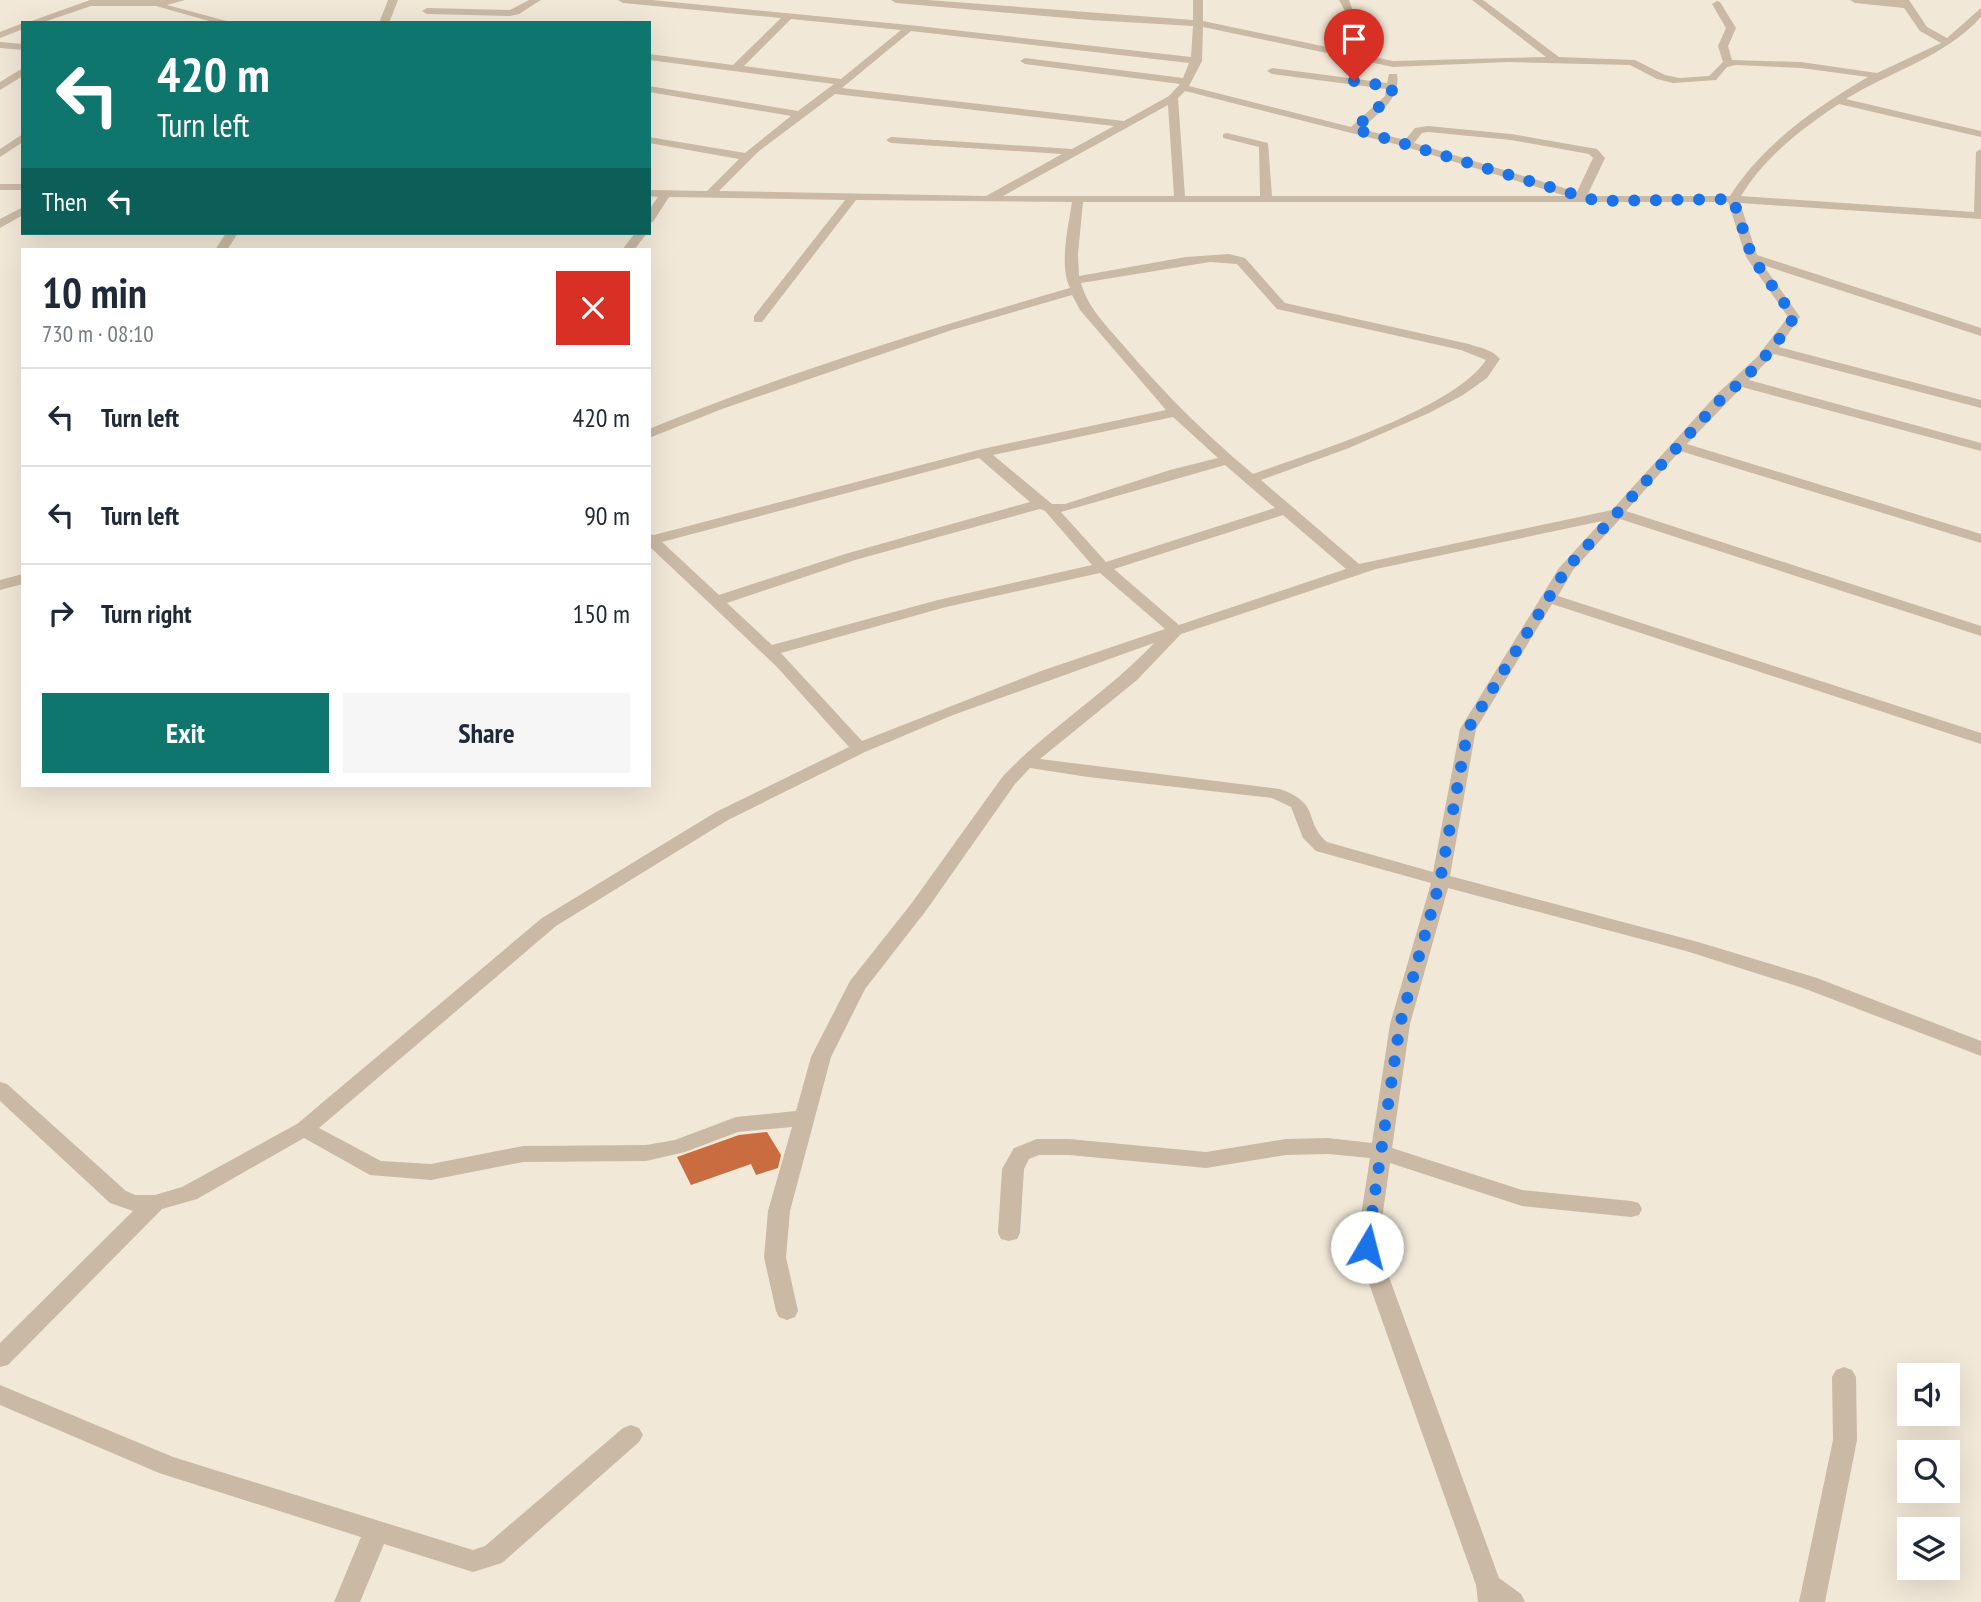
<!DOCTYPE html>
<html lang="en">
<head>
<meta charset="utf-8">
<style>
  :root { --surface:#fff; --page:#f6f6f7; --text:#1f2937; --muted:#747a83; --line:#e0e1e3; --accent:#0f766e }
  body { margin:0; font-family:"PT Sans Narrow",sans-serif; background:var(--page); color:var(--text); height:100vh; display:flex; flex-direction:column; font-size:26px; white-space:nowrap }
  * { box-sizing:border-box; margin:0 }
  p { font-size:23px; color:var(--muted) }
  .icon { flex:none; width:38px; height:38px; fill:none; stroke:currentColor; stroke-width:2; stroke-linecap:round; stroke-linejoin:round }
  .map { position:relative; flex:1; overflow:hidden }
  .panel { position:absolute; left:21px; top:248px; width:630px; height:539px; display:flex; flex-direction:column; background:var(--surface); border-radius:0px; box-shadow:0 7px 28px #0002 }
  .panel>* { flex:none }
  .hud { position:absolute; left:21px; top:21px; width:630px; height:214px; border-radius:0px; box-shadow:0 7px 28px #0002; background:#0f766e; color:#fff; overflow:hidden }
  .buttons { position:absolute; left:1897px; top:1363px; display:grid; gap:14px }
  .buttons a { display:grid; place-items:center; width:63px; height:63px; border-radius:0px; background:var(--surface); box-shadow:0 7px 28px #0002; font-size:35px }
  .pin { position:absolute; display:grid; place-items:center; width:60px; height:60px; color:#fff; margin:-72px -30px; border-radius:50% 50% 50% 0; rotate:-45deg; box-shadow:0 0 7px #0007 }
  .pin .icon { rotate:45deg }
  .me { position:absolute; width:77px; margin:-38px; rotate:8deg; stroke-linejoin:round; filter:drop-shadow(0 0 5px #0008) }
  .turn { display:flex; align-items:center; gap:24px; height:147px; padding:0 21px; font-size:32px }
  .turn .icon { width:91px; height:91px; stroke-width:2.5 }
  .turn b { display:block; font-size:49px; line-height:60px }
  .then { display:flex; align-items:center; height:66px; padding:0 21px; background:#0003; gap:14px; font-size:26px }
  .round { display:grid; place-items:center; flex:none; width:74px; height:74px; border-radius:0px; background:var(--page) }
  .overview { display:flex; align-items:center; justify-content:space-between; height:119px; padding:0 21px }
  h1 { font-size:42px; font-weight:700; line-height:52px }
  .cta { display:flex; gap:14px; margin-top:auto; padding:14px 21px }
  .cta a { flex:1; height:80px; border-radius:0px; background:var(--accent); color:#fff; font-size:28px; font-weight:700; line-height:80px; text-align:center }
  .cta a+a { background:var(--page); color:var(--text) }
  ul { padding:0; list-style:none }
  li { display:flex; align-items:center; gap:21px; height:98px; padding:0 21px; border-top:2px solid var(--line) }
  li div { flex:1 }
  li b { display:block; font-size:26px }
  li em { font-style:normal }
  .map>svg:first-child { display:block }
  .building { fill:#c96c3f }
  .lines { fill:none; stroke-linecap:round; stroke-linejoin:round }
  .minor { fill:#cab9a4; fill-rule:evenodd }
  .route { stroke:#1a73e8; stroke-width:12; stroke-dasharray:0 21.6 }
</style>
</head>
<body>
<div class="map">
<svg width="1981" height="1602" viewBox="0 0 1981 1602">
  <rect width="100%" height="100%" fill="#f2e8d8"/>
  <path class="building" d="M767 1132 781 1155 778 1168 756 1175 751 1164 691 1185 677 1157 739 1135Z"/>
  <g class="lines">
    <path class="minor" d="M90 0H185L167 5 234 23H216L156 6H91L41 23H26Z
      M388 0H398L389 23H379Z
      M529 0H541L519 14 510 16 427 14 422 11 427 8 510 10Z
      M618 0H652L909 25 1191 57 1193 26 1090 20 896 3 891 0H928L1193 20V0H1203V21L1393 61 1546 57 1472 0H1483L1559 57 1635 60 1665 75 1679 78 1709 76 1723 62 1718 46 1726 28 1712 4 1717 1 1720 2 1736 28 1728 46 1732 60 1801 62 1877 73 1941 43 1920 31 1904 8 1855 3 1850 0H1909L1927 27 1947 38 1981 8V17C1945 57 1891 71 1846 99L1981 131V137L1839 104C1801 129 1765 157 1741 196L1974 212 1976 152 1981 149V219L1740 203 1757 255 1981 328V336L1763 265 1800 317 1779 347 1981 400V408L1774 354 1749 380 1981 443V451L1742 387 1687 444 1981 534V543L1680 451 1626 511 1981 626V636L1620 519 1573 570 1558 596 1981 733V744L1552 604 1476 729 1450 876 1698 942 1817 978 1981 1041V1056L1803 988 1686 951 1448 888 1410 1024 1392 1148 1522 1190 1631 1201 1639 1203 1642 1209 1639 1215 1631 1217 1522 1206 1390 1163 1378 1247 1499 1578 1521 1594 1525 1602H1478L1476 1585 1356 1247 1370 1158 1328 1154 1286 1155 1206 1168 1069 1155H1039L1029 1159 1024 1169 1020 1233 1017 1239 1009 1241 1001 1239 998 1233 1002 1169 1014 1148 1037 1139H1069L1206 1152 1286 1139 1328 1138 1372 1143 1390 1024 1431 883 1316 851 1303 838 1291 807 1272 798 1088 777 1030 768 1015 784 925 912 865 989 831 1057 790 1211 786 1257 798 1311 795 1317 787 1320 779 1317 776 1311 764 1257 768 1211 792 1127 738 1132 685 1152 646 1161 523 1162 431 1180 370 1175 304 1138 197 1199 162 1209 8 1365 0 1367V1343L133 1211 110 1203 0 1101V1082L7 1084 126 1191 135 1195H155L182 1187 297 1124 542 918 716 812 849 747 777 667 649 546V534L654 535 982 449 1166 410 1080 310 1072 295 952 330 722 409 649 438V429C786 373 928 329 1070 288 1059 266 1068 228 1072 202L856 200 762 322H754V316L845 200 669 197 653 222 649 223V210L658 197 649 196V190L707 191 739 159 649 143V137L745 153 791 116 649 92V86L798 111 834 84 649 60V54L733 65 781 18 623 3ZM791 19 901 30 841 79 744 66ZM1203 27 1393 67 1508 62 1630 65 1657 79 1673 83 1716 80 1727 67 1736 65 1801 68 1868 77C1815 108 1763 144 1730 196H1587L1605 158 1597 149 1511 134 1428 126 1415 128 1405 140 1361 129C1379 113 1401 99 1397 74H1389L1387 83 1272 68 1267 71 1272 74 1386 89 1385 96 1351 127 1189 86 1202 61ZM911 31 1189 63 1183 78 1025 58 1020 61 1025 64 1180 84 1169 96 1124 121 842 88ZM1185 91 1403 146 1566 196H1272L1268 143 1227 133 1223 134V138L1259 147 1260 196H1185L1178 98ZM835 94 1114 126 1072 149 891 137 886 140 891 143 1062 154 986 196 719 191 759 151ZM1168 105 1174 196H1003ZM1428 132 1511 140 1589 154 1593 158 1577 192 1414 143 1422 133ZM1083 202H1728L1746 257 1788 317 1757 357 1717 394 1612 510 1359 564 1261 480 1349 448 1429 413 1463 395 1487 378 1500 359C1492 349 1480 348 1469 344L1285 303 1245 258 1229 254 1186 257 1079 276 1078 254ZM1210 262 1237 264 1277 309 1461 350 1486 360C1453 410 1311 453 1253 474 1205 434 1163 392 1123 345 1106 325 1088 308 1081 283ZM1173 417 1218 458 1170 470 1065 504H1052L993 455ZM979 458 1030 502 845 554 719 595 662 542ZM1225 465 1275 508 1106 562 1061 512ZM1040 509 1045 511 1092 565 938 600 772 645 727 603 855 560ZM1283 515 1346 569 1179 625 1114 569ZM1602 521 1559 568 1460 729 1433 872 1327 842C1303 821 1322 804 1280 789L1040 759 1137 680 1181 634 1376 569ZM1100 573 1165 629 1041 671 862 741 781 653 946 607ZM1154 643C1108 692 1049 728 1003 776L911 904 850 981 811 1057 796 1111 736 1117 675 1140 646 1145 523 1146 431 1164 381 1161 319 1128 556 926 728 820 865 752 953 715Z
      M1339 0H1349L1356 20H1350Z
      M23 23V29L0 38V32Z
      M0 42 23 44V50L0 48Z
      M23 68V76L0 90V82Z
      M23 134V142L0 157V149Z
      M0 184H23V190H0Z
      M23 207V215L0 228V219Z
      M226 233H238L227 250H215Z
      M635 233H647L634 250H622Z
      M23 574V584L0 590V580Z
      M1844 1367 1852 1370 1856 1377 1857 1440 1825 1602H1799L1833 1440 1832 1377 1836 1370Z
      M0 1385 173 1457 473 1550 485 1546 623 1428 631 1425 639 1428 643 1435 639 1442 502 1563 473 1572 384 1544 360 1602H334L361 1537 159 1473 0 1405Z"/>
  </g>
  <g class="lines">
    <path class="route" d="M1354 81 1393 87 1390 97 1354 129 1597 201 1733 199 1752 257 1794 317C1776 347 1750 375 1723 397L1567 568 1468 729 1440 881 1400 1024 1367 1247"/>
  </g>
</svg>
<div class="buttons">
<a><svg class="icon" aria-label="sound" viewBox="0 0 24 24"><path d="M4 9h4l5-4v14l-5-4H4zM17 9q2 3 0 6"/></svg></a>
<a><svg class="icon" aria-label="search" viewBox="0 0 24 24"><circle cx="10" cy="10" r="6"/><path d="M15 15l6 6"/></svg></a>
<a><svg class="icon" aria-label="layers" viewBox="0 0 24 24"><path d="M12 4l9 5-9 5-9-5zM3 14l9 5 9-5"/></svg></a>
</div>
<div class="pin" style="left:1354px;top:81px;background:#d93025"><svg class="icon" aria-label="arrive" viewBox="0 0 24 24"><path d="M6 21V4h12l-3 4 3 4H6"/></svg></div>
<svg class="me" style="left:1367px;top:1247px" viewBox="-20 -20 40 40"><circle r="19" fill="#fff"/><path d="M0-13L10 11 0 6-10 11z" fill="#1a73e8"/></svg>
<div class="hud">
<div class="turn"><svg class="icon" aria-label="left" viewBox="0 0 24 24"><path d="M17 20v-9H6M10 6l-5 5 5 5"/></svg><div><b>420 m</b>Turn left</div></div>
<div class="then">Then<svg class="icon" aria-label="left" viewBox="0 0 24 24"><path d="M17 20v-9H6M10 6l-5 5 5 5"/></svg></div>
</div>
<section class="panel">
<div class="overview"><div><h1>10 min</h1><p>730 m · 08:10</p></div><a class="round" style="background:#d93025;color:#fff"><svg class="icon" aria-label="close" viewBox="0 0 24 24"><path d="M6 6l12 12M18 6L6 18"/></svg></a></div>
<ul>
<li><svg class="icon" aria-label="left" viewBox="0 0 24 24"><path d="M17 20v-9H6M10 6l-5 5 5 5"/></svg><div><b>Turn left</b></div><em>420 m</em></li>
<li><svg class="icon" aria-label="left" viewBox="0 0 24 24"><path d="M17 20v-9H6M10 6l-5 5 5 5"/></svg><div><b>Turn left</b></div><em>90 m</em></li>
<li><svg class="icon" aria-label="right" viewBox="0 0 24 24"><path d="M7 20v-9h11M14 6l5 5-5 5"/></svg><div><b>Turn right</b></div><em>150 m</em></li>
</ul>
<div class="cta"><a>Exit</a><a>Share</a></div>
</section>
</div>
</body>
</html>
